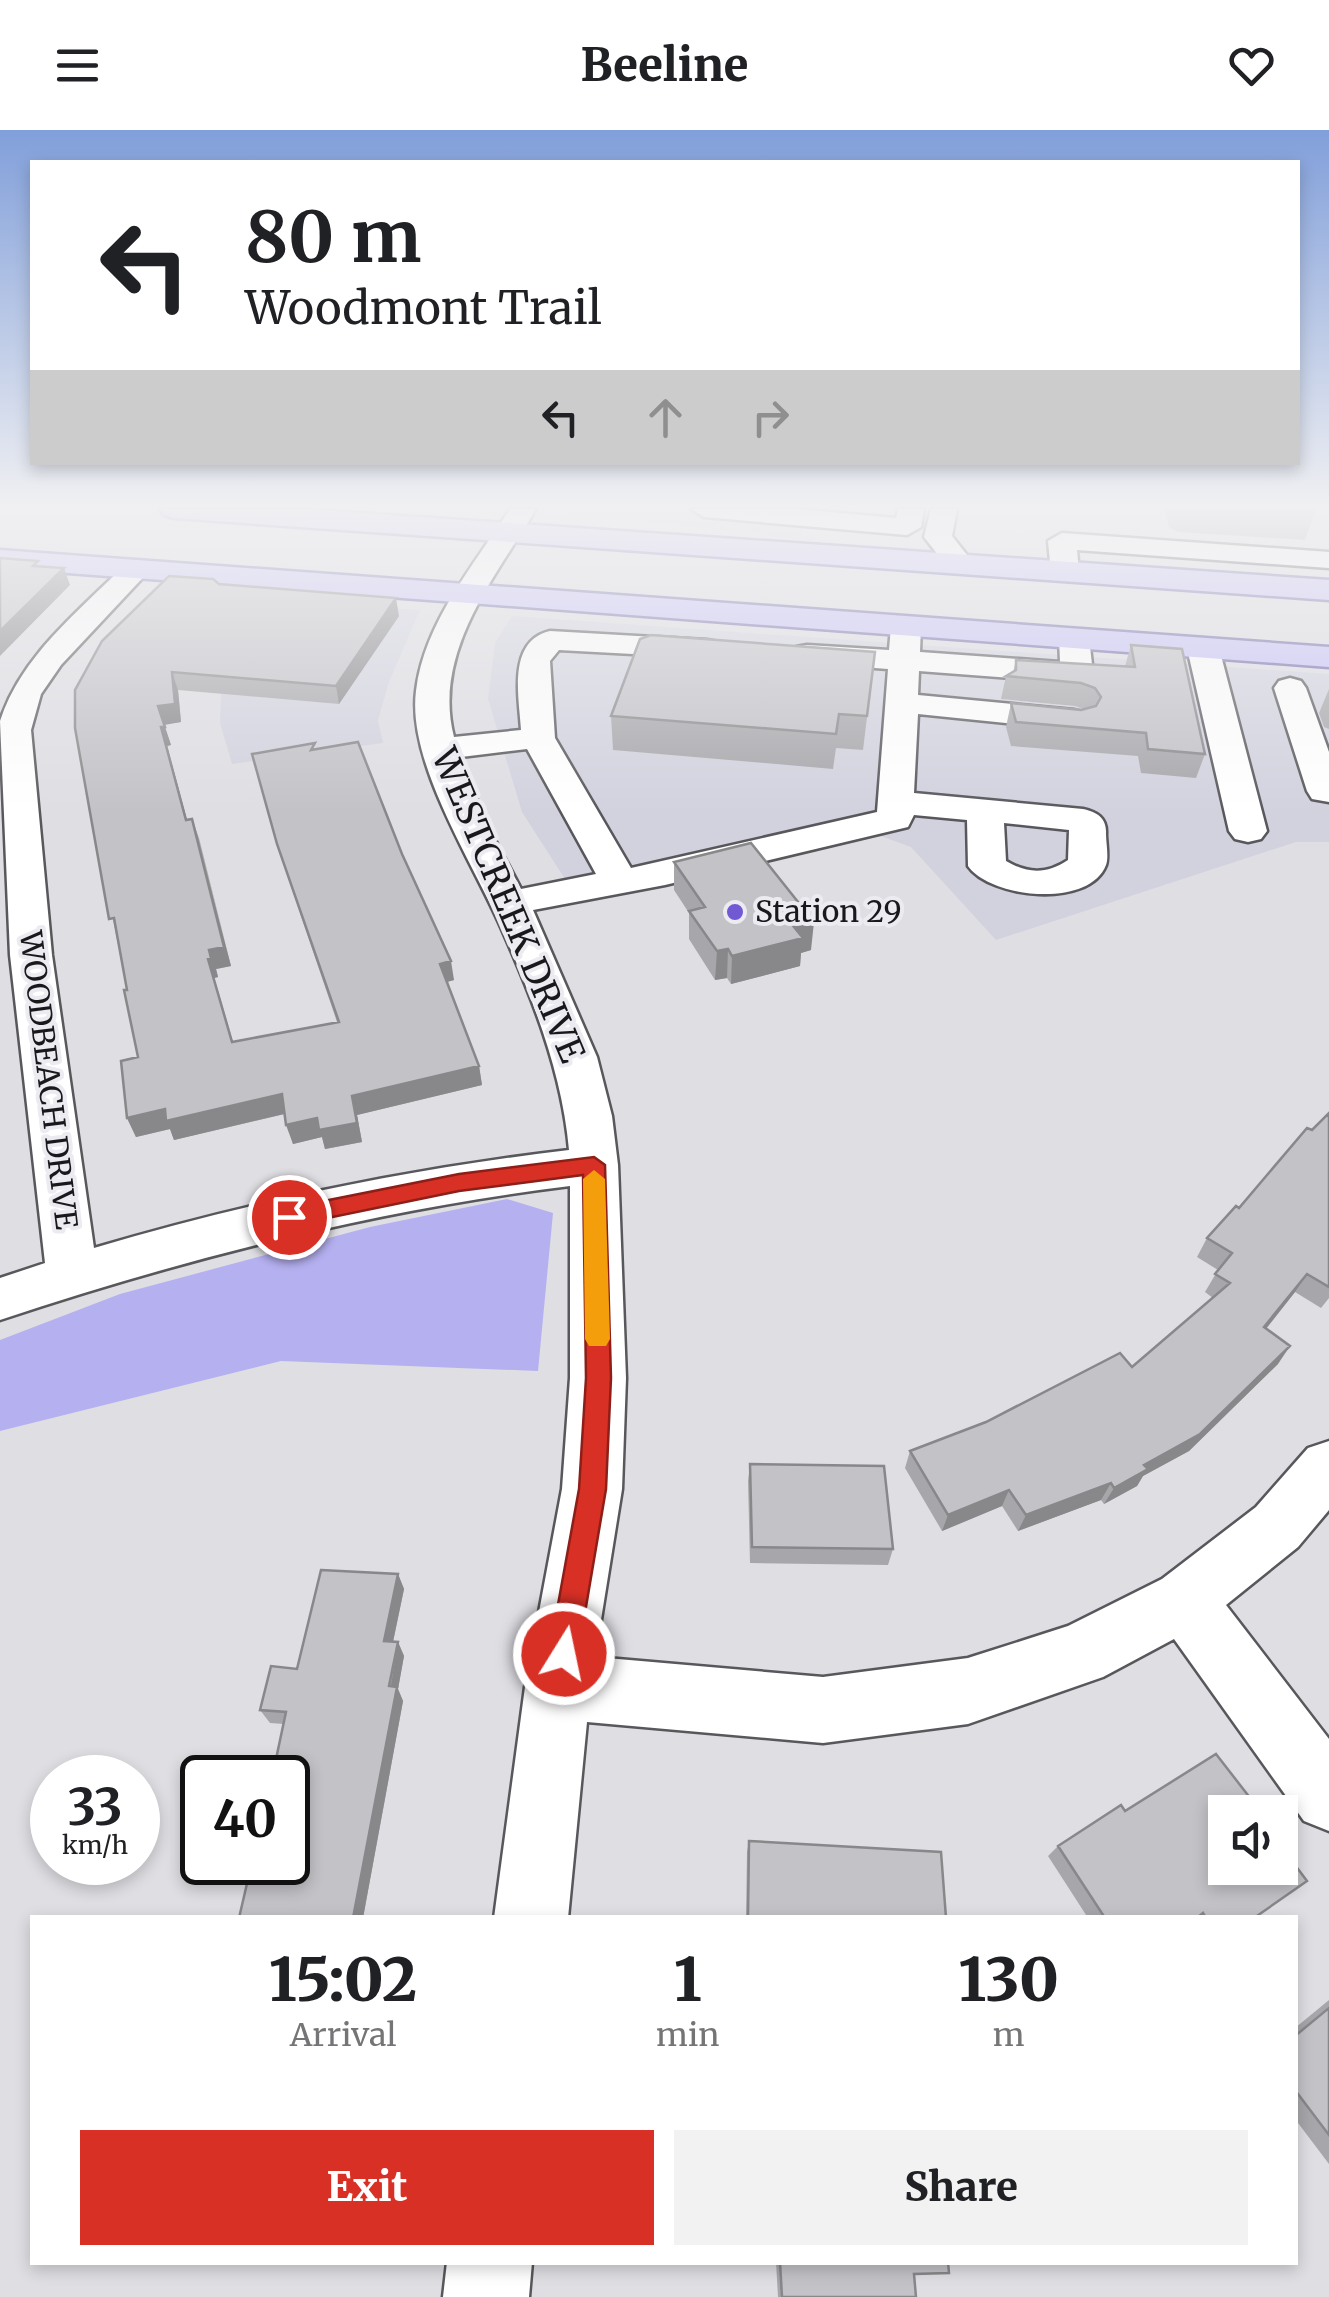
<!DOCTYPE html>
<html lang="en">
<head>
<meta charset="utf-8">
<style>
  :root { --surface:#fff; --page:#f2f2f2; --text:#202124; --muted:#757577; --accent:#d93025 }
  body { margin:0; font-family:Merriweather,serif; background:var(--page); color:var(--text); height:100vh; display:flex; flex-direction:column; font-size:38px; white-space:nowrap }
  * { box-sizing:border-box; margin:0 }
  p { font-size:32px; color:var(--muted) }
  .icon { flex:none; width:55px; height:55px; fill:none; stroke:currentColor; stroke-width:2; stroke-linecap:round; stroke-linejoin:round }
  .map { position:relative; flex:1; overflow:hidden }
  .drawer { position:absolute; left:30px; top:1785px; width:1268px; height:350px; display:flex; flex-direction:column; background:var(--surface); border-radius:0px; box-shadow:0 5px 15px #0003 }
  .drawer>* { flex:none }
  .banner { position:absolute; left:30px; top:30px; width:1270px; height:305px; border-radius:0px; box-shadow:0 5px 15px #0003; background:#fff; color:var(--text); overflow:hidden }
  .fabs { position:absolute; left:1208px; top:1665px; display:grid; gap:20px }
  .fabs a { display:grid; place-items:center; width:90px; height:90px; border-radius:0px; background:var(--surface); box-shadow:0 5px 15px #0003; font-size:50px }
  .speed { position:absolute; left:30px; top:1625px; display:flex; gap:20px; font-size:50px; font-weight:700; text-align:center }
  .speed>* { display:grid; place-content:center; width:130px; height:130px; border-radius:50%; background:var(--surface); box-shadow:0 5px 15px #0003; line-height:1 }
  .speed small { font-size:25px; font-weight:400 }
  .speed .limit { border:5px solid #111; border-radius:15px; background:#fff; color:#111 }
  .pin { position:absolute; display:grid; place-items:center; width:85px; height:85px; color:#fff; margin:-42px; border:5px solid #fff; border-radius:50%; box-shadow:0 2px 10px #0007 }
  .me { position:absolute; width:110px; margin:-55px; rotate:10deg; stroke-linejoin:round; filter:drop-shadow(0 0 8px #0008) }
  .turn { display:flex; align-items:center; gap:35px; height:210px; padding:0 50px; font-size:45px }
  .turn .icon { width:130px; height:130px; stroke-width:2.5 }
  .turn b { display:block; font-size:70px; line-height:85px }
  .lanes { display:flex; align-items:center; height:95px; padding:0 50px; background:#0003; justify-content:center; gap:50px; direction:ltr }
  .lanes .off { opacity:.35 }
  .eta { display:flex; justify-content:space-evenly; align-items:center; height:170px; text-align:center }
  .eta b { font-size:60px; font-weight:800; line-height:70px }
  .primary-button { display:flex; gap:20px; margin-top:auto; padding:20px 50px }
  .primary-button a { flex:1; height:115px; border-radius:0px; background:var(--accent); color:#fff; font-size:40px; font-weight:800; line-height:115px; text-align:center }
  .primary-button a+a { background:var(--page); color:var(--text) }
  header { display:flex; justify-content:space-between; align-items:center; height:130px; padding:0 50px; background:var(--surface); font-size:45px; font-weight:800 }
  .map>svg:first-child { display:block }
  .built { fill:#d2d2df }
  .green { fill:#b5b0f0 }
  .lines { fill:none; stroke-linecap:round; stroke-linejoin:round }
  .minor-casing { stroke:#58585c; stroke-width:5 }
  .major-casing { stroke:#726ba8; stroke-width:5 }
  .minor { fill:#fff; fill-rule:evenodd }
  .major { fill:#c7c1f8; fill-rule:evenodd }
  .wall { fill:#a7a7ab }
  .shaded-wall { fill:#88888b }
  .building { fill:#c2c2c7; stroke:#88888b; stroke-width:2.5 }
  .route { fill:#d93025; stroke:#8d1f18; stroke-width:2.5 }
  .slow { fill:#f59e0b }
  .poi-dot { fill:#7159d4; stroke:#ebebf1; stroke-width:4 }
  .labels { text-anchor:middle; stroke-width:8; stroke-linejoin:round; paint-order:stroke }
  .far-poi-label { font-size:30px; fill:#19191b; stroke:#ebebf1; text-anchor:start }
  .far-street-label { font-size:30px; fill:#19191b; stroke:#ebebf1 }
  .street-label { font-size:35px; fill:#19191b; stroke:#ebebf1 }
</style>
</head>
<body>
<header><svg class="icon" aria-label="menu" viewBox="0 0 24 24"><path d="M4 6h16M4 12h16M4 18h16"/></svg>Beeline<svg class="icon" aria-label="heart" viewBox="0 0 24 24"><path d="M12 20l-8-8c-3-5 5-10 8-4 3-6 11-1 8 4z"/></svg></header>
<div class="map">
<svg width="1329" height="2167" viewBox="0 0 1329 2167">
  <rect width="100%" height="100%" fill="#dedee3"/>
  <path class="built" d="M572 379H811L798 409 570 383Z
    M270 468 420 480 389 552 378 590 383 613 232 634 220 593 222 536Z
    M512 486 1329 544V712H1296L996 810 911 717 881 706 581 774 522 682 488 569 495 513Z"/>
  <path class="green" d="M507 1069 553 1083 538 1241 281 1231 0 1301V1210L120 1164 370 1097Z"/>
  <g class="lines">
    <defs>
      <path id="minor" d="M510 379H536C495 448 432 522 454 607L521 600C519 567 507 511 550 501L707 510 718 512 723 519 718 526 707 528 559 520 550 531 555 608 631 738 877 682 888 539 807 533 796 531 791 524 796 517 807 515 889 520 891 496 895 490H917L921 496 920 522 1060 532 1059 508 1063 501H1085L1089 508 1093 543 1088 550 1077 553 919 541 918 565 1074 580 1086 583 1091 590 1086 597 1074 600 918 584 914 663 1083 679C1097 682 1107 688 1106 704 1106 713 1109 727 1106 735 1089 779 990 768 968 736L967 690 914 685 908 697 665 755 533 780 597 927 612 986 618 1035 626 1248 622 1359 595 1527 823 1547 968 1528 1068 1496 1162 1449 1256 1377 1308 1318 1329 1311V1380L1298 1417 1226 1475 1329 1609V1701L1304 1691 1174 1509 1103 1547 968 1594 823 1613 587 1592 568 1788H494L525 1557 562 1359 570 1248V1056C375 1080 186 1128 0 1190V1148L45 1133 10 825 0 591C21 526 79 481 126 434H146L150 440 61 535 41 564 31 600 52 825 94 1118C249 1072 408 1039 569 1020 562 941 532 867 500 795 472 731 407 632 416 561 424 493 474 435 510 379ZM527 619 596 744 521 759 485 691 461 627ZM1004 693 1069 700 1068 730C1047 744 1028 744 1006 731Z
        M691 379H797L896 388 898 379H924L921 397 907 405 704 387Z
        M931 379H957L952 406 974 434 970 440H950L924 407Z
        M1062 403 1329 422V438L1077 420 1079 442 1075 448H1055L1051 442 1048 411Z
        M1203 509 1214 511 1219 518 1267 701 1261 709 1248 712 1235 709 1229 701 1187 518 1192 511Z
        M1290 548 1301 551 1306 558 1329 622V672L1312 669 1307 661 1274 558 1279 551Z
        M447 2132H532L529 2167H443Z"/>
      <path id="major" d="M160 379H303L1329 450V470L174 388 164 385Z
        M0 420 1329 517V537L0 438Z"/>
    </defs>
    <use href="#minor" class="minor-casing"/>
    <use href="#major" class="major-casing"/>
    <use href="#minor" class="minor"/>
    <use href="#major" class="major"/>
  </g>
  <path class="wall" d="M1164 379H1316L1305 410 1179 402 1169 397Z
    M219 454 399 486 339 574 178 560 181 592 164 594 171 615 167 616 187 690 192 689 199 708 231 836 216 839 218 847 214 848 233 912 337 892 283 733 252 624 317 619 402 724 454 850 447 852 479 936 482 955 357 985 362 1012 325 1019 322 1007 293 1014 285 984 174 1010 170 999 136 1007 127 988 138 927 127 860 75 598Z
    M1131 515 1205 624 1196 648 1141 643 1138 626 1011 616 1006 597 1011 573 1084 579 1075 576 1001 569 1006 546 1013 542 1016 530 1125 536Z
    M875 522 863 620 836 618 833 639 613 620 611 586Z
    M1329 559V599L1324 597 1319 583Z
    M674 732 811 820 801 823 800 836 731 854 727 848 715 850 689 809V783L674 760Z
    M1329 983V1168L1321 1178 1295 1162 1266 1199 1278 1234 1189 1321 1143 1346 1137 1356 1104 1374 1101 1370 1018 1401 1002 1376 942 1401 905 1338 910 1321 1132 1237 1213 1168 1205 1162 1218 1140 1197 1127 1207 1108 1239 1078Z
    M750 1334 893 1419 888 1435 750 1433 748 1351Z
    M398 1444 404 1459 393 1512H398L404 1526 398 1559 403 1571 363 1788H239L284 1594 270 1593 260 1580 297 1539Z
    M1125 1681 1283 1719 1254 1788H1088L1048 1726 1058 1716Z
    M749 1711 946 1788H746L747 1722Z
    M1329 1870V2034L1295 1989V1898Z
    M776 2132H948L914 2144 916 2167H778Z"/>
  <path class="shaded-wall" d="M64 438 70 455 0 526V501Z
    M396 468 399 486 339 574 336 556Z
    M172 542 178 560 181 592 164 595 158 576Z
    M161 597H165L171 615 167 616 192 709Z
    M192 689 231 836 216 839 218 847 214 848 239 931 208 829Z
    M814 792 811 820 801 823 800 836 731 854 732 826 794 797Z
    M728 819 727 848 715 850 717 821Z
    M451 831 454 850 443 853 440 834Z
    M479 936 482 955 357 985 362 1012 325 1019 322 1007 293 1014 286 995 352 966Z
    M282 964 288 983 174 1010 170 999 136 1007 127 988 165 979Z
    M1307 1144 1295 1162 1253 1215 1264 1197Z
    M1290 1216 1278 1234 1189 1321 1143 1346 1137 1356 1104 1374 1114 1358Z
    M1111 1353 1101 1370 1018 1401 1026 1385Z
    M1009 1360 1002 1376 942 1401 948 1385Z
    M398 1444 404 1459 390 1526 384 1511Z
    M398 1512 404 1526 398 1559 403 1571 363 1788H353Z"/>
  <path class="building" d="M0 428 38 431 33 436 64 438 0 501Z
    M169 446 213 449 219 454 396 468 336 556 172 542 175 574 158 576 165 597H161L186 690 192 689 224 817 209 820 211 828 208 829 232 912 339 892 277 714 252 624 315 613 311 620 358 612 402 724 451 831 440 834 479 936 352 966 357 993 319 1000 317 988 286 995 282 964 166 991 165 979 127 988 121 931 138 927 124 860H127L114 788 109 789 75 598V560L102 511Z
    M651 505 875 522 867 586 839 584 836 604 611 586 640 509Z
    M1131 515 1182 519 1205 624 1148 619 1146 603 1016 592 1011 573 1081 580 1096 576 1101 567 1095 558 1081 553 1006 546 1016 540V530L1135 537Z
    M751 713 814 792 794 797 803 808 732 826 728 819 717 821 689 781 705 777 674 732Z
    M1329 983V1157L1307 1144 1264 1197 1290 1216 1200 1304 1144 1335 1148 1339 1114 1358 1111 1353 1026 1385 1009 1360 948 1385 910 1321 986 1292 1120 1223 1132 1237 1230 1153 1215 1144 1232 1123 1207 1108 1236 1076 1239 1078 1307 998 1312 1000Z
    M750 1334 884 1336 893 1419 752 1417Z
    M321 1440 398 1444 384 1511 398 1512 389 1556 397 1557 353 1788H239L252 1732H288V1648H272L286 1582 260 1580 271 1536 297 1539Z
    M1216 1624 1261 1682H1225V1738H1280V1708L1287 1717 1283 1719 1307 1751 1254 1788H1206L1203 1783 1197 1788H1105L1058 1716 1121 1675 1125 1681Z
    M749 1711 941 1722 946 1788H748Z
    M1329 1878V2005L1295 1960V1906Z
    M780 2132H948L949 2143 914 2144 916 2167H782Z"/>
  <linearGradient id="sky" x2="0" y2="1"><stop stop-color="#819fda"/><stop offset="0.55" stop-color="#f0f0f2"/><stop offset="1" stop-color="#f0f0f2" stop-opacity="0"/></linearGradient>
  <rect width="1329" height="683" fill="url(#sky)"/>
  <path class="route" d="M594 1027 605 1035 611 1248 606 1359 578 1524 574 1534 564 1538 553 1534 549 1524 579 1359 586 1248 583 1045 459 1061 289 1096 278 1087 289 1078 459 1044Z"/>
  <path class="slow" d="M594 1040 605 1049 610 1209 606 1216H589L585 1209 583 1049Z"/>
  <circle class="poi-dot" cx="735" cy="782" r="10"/>
  <g class="labels">
    <g class="far-poi-label">
      <text x="755" y="792">Station 29</text>
    </g>
    <g class="far-street-label">
      <text transform="translate(48 950) rotate(83)" y="10">WOODBEACH DRIVE</text>
    </g>
    <g class="street-label">
      <text transform="translate(508 775) rotate(67)" y="12">WESTCREEK DRIVE</text>
    </g>
  </g>
</svg>
<div class="fabs">
<a><svg class="icon" aria-label="sound" viewBox="0 0 24 24"><path d="M4 9h4l5-4v14l-5-4H4zM17 9q2 3 0 6"/></svg></a>
</div>
<div class="speed"><div>33<small>km/h</small></div><div class="limit">40</div></div>
<div class="pin" style="left:289px;top:1087px;background:#d93025"><svg class="icon" aria-label="arrive" viewBox="0 0 24 24"><path d="M6 21V4h12l-3 4 3 4H6"/></svg></div>
<svg class="me" style="left:564px;top:1524px" viewBox="-20 -20 40 40"><circle r="17" fill="#d93025" stroke="#fff" stroke-width="3"/><path d="M0-11L8 9 0 5-8 9z" fill="#fff"/></svg>
<div class="banner">
<div class="turn"><svg class="icon" aria-label="left" viewBox="0 0 24 24"><path d="M17 20v-9H6M10 6l-5 5 5 5"/></svg><div><b>80 m</b>Woodmont Trail</div></div>
<div class="lanes"><svg class="icon" aria-label="left" viewBox="0 0 24 24"><path d="M17 20v-9H6M10 6l-5 5 5 5"/></svg><svg class="icon off" aria-label="ahead" viewBox="0 0 24 24"><path d="M12 20V5M6 11l6-6 6 6"/></svg><svg class="icon off" aria-label="right" viewBox="0 0 24 24"><path d="M7 20v-9h11M14 6l5 5-5 5"/></svg></div>
</div>
<section class="drawer">
<div class="eta">
<div><b>15:02</b><p>Arrival</p></div>
<div><b>1</b><p>min</p></div>
<div><b>130</b><p>m</p></div>
</div>
<div class="primary-button"><a>Exit</a><a>Share</a></div>
</section>
</div>
</body>
</html>
